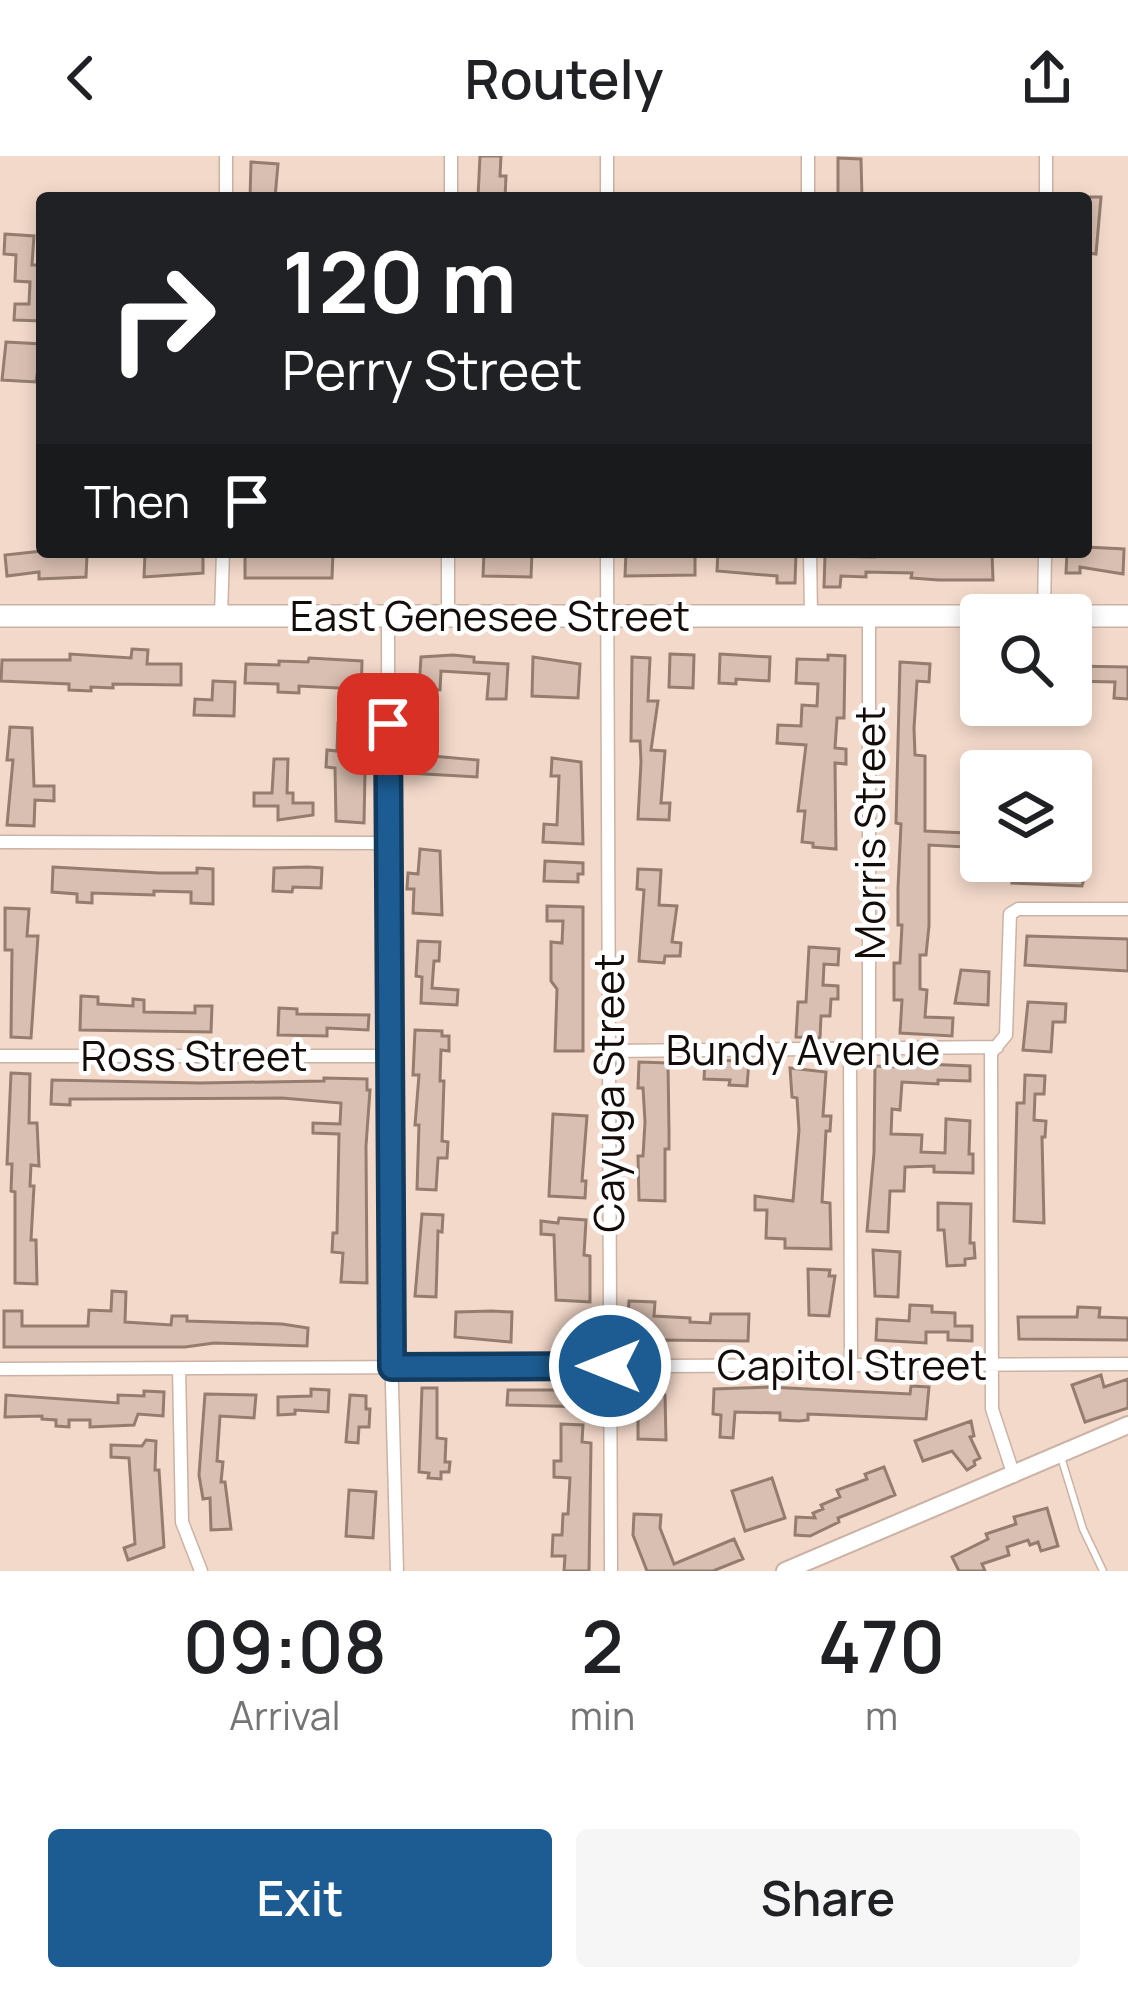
<!DOCTYPE html>
<html lang="en">
<head>
<meta charset="utf-8">
<style>
  :root { --surface:#fff; --page:#f6f6f6; --text:#202124; --muted:#757577; --accent:#1c5c92 }
  body { margin:0; font-family:Manrope,sans-serif; background:var(--page); color:var(--text); height:100vh; display:flex; flex-direction:column; font-size:45px; white-space:nowrap }
  * { box-sizing:border-box; margin:0 }
  p { font-size:39px; color:var(--muted) }
  .icon { flex:none; width:66px; height:66px; fill:none; stroke:currentColor; stroke-width:2; stroke-linecap:round; stroke-linejoin:round }
  .map { position:relative; height:1415px; overflow:hidden }
  .side { display:flex; flex-direction:column; background:var(--surface); flex:1 }
  .side>* { flex:none }
  .top-card { position:absolute; left:36px; top:36px; width:1056px; height:366px; border-radius:12px; box-shadow:0 6px 18px #0003; background:#202124; color:#fff; overflow:hidden }
  .buttons { position:absolute; left:960px; top:438px; display:grid; gap:24px }
  .buttons a { display:grid; place-items:center; width:132px; height:132px; border-radius:12px; background:var(--surface); box-shadow:0 6px 18px #0003; font-size:60px }
  .pin { position:absolute; display:grid; place-items:center; width:102px; height:102px; color:#fff; margin:-51px; border-radius:24px; box-shadow:0 6px 18px #0006 }
  .me { position:absolute; width:132px; margin:-66px; rotate:270deg; stroke-linejoin:round; filter:drop-shadow(0 0 9px #0008) }
  .turn { display:flex; align-items:center; gap:42px; height:252px; padding:0 48px; font-size:54px }
  .turn .icon { width:156px; height:156px; stroke-width:2.5 }
  .turn b { display:block; font-size:84px; line-height:102px }
  .then { display:flex; align-items:center; height:114px; padding:0 48px; background:#0003; gap:24px; font-size:45px }
  .eta { display:flex; justify-content:space-evenly; align-items:center; height:204px; text-align:center }
  .eta b { font-size:72px; font-weight:600; line-height:84px }
  .action { display:flex; gap:24px; margin-top:auto; padding:24px 48px }
  .action a { flex:1; height:138px; border-radius:12px; background:var(--accent); color:#fff; font-size:48px; font-weight:600; line-height:138px; text-align:center }
  .action a+a { background:var(--page); color:var(--text) }
  header { display:flex; justify-content:space-between; align-items:center; height:156px; padding:0 48px; background:var(--surface); font-size:54px; font-weight:600 }
  .map>svg:first-child { display:block }
  .building { fill:#d9bfb1; stroke:#947d6f; stroke-width:3 }
  .lines { fill:none; stroke-linecap:round; stroke-linejoin:round }
  .lane-casing { stroke:#cbb2a4; stroke-width:9 }
  .street-casing { stroke:#cbb2a4; stroke-width:15 }
  .secondary-casing { stroke:#cbb2a4; stroke-width:20 }
  .highway-casing { stroke:#cbb2a4; stroke-width:24 }
  .lane { stroke:#fff; stroke-width:6 }
  .street { stroke:#fff; stroke-width:12 }
  .secondary { stroke:#fff; stroke-width:16 }
  .highway { stroke:#fff; stroke-width:21 }
  .route-casing { stroke:#123c5f; stroke-width:30 }
  .route { stroke:#1c5c92; stroke-width:21 }
  .labels { text-anchor:middle; stroke-width:9; stroke-linejoin:round; paint-order:stroke }
  .street-label { font-size:42px; fill:#140c08; stroke:#fff }
</style>
</head>
<body>
<header><svg class="icon" aria-label="back" viewBox="0 0 24 24"><path d="M15 5l-7 7 7 7"/></svg>Routely<svg class="icon" aria-label="share" viewBox="0 0 24 24"><path d="M12 15V3M7 8l5-5 5 5M5 13v7h14v-7"/></svg></header>
<div class="map">
<svg width="1128" height="1415" viewBox="0 0 1128 1415">
  <rect width="100%" height="100%" fill="#f3d9ca"/>
  <path class="building" d="M480 0H501L500 20H506L505 42 478 41Z
    M838 2 861 3 862 42H838Z
    M251 6 278 8 275 42H250Z
    M1086 41H1101L1096 98 1086 97Z
    M5 78 34 80 32 109H42V165L14 164 15 148H29L30 126 15 125 16 99 4 98Z
    M6 186 42 188 36 226 2 224Z
    M1086 391 1124 393 1123 418 1080 411V417H1066L1067 396H1086Z
    M42 395 87 399 86 421 39 423V416L7 420 5 399Z
    M179 396H203V417L144 421 145 398 179 399Z
    M245 396H333L332 422H245Z
    M484 396H532L531 421 483 420Z
    M626 396H695V419L625 420Z
    M718 396H796L795 427H777V420L717 415Z
    M874 396H992L993 424H938L911 422 912 417 866 416V421L841 420 840 431H824L825 400 874 401Z
    M132 493 148 494 147 508H181V529L113 528V532L91 531V535L69 534V528L1 525 2 504H70V498L131 502Z
    M670 498 694 499 693 532 669 531Z
    M720 498 770 501 769 525 736 523V528L719 527Z
    M453 499 474 501V506L508 508 506 543H487L489 518 441 515 440 534 419 533 421 501Z
    M828 499 845 500 844 562H837L835 592 846 593V608L835 607 836 693 813 691V687L802 686 805 655H798L806 589 777 587 778 569 801 570 802 549 817 550 818 528 796 527 797 503 828 504Z
    M533 501 580 508 578 542 532 540Z
    M632 501 650 502 648 545H658L651 594 665 595 661 647H670L669 664 638 663 641 606 640 585H631Z
    M309 502 362 505 361 543H346V533L338 532 299 530V537L278 536V528L245 527 246 508 279 509V505L308 506Z
    M900 506 930 508 929 526 917 525 914 572 915 599 925 600V675L966 677 965 691 929 689V770L926 799H920V833L927 834 925 861 953 862 952 880 900 877 902 844H894V807H900L902 769H898V732L901 668 896 667Z
    M1071 510 1128 511V543L1114 542 1115 526 1071 525Z
    M213 525 235 526 234 560 194 559 195 543 212 544Z
    M338 567 366 568 364 667 336 665 335 612 326 611 327 594 337 595Z
    M10 571 32 572 34 630H54V645L35 644 34 670 7 669 13 604H7Z
    M409 598 478 604 477 621 408 617Z
    M552 602 581 606 583 688 543 686 544 668 557 669 559 620H551Z
    M274 603H288L287 637H293V647H313V659L278 664V650H254V637H272Z
    M420 693 440 695 442 759 413 757 414 733H407L408 717 418 718Z
    M1071 703 1089 704 1082 730 1012 727 1014 706Z
    M545 705 583 707V718H578V726L544 725Z
    M53 711 159 717H197V712L213 713V748L191 747V736L154 735V739L92 737V747L77 746V738L52 736Z
    M308 711 322 712 321 732 293 731 292 736 273 735 274 712Z
    M638 713 661 714 659 749 677 750 672 786 681 787 680 800H665L664 807 639 805 644 734 637 733Z
    M547 750 583 751V895H555L557 833 551 825V786L562 787 563 765H547Z
    M5 752 29 753 27 780H38L31 882 11 881 12 794H5Z
    M1027 780 1128 783V815L1025 809Z
    M418 785 440 786 439 805H434L432 832 458 834 457 849 421 847 422 821 416 820Z
    M809 791 839 793 838 809 824 808 823 829 838 830V843H831L830 860H821L820 882 796 881 798 846H806Z
    M961 814 989 816 988 849 955 847Z
    M81 840 98 841V848L133 850V843L144 844V856L195 857V850H212L211 876 80 874Z
    M1028 846 1066 848 1065 866H1053L1051 896 1023 894Z
    M279 852 297 853V858L369 859 368 874 327 872V880L278 879Z
    M415 874 442 875V880H449V895L441 894 440 925H444L442 985 448 986 447 1002H438L436 1034 417 1033 419 969H415L419 919H413Z
    M705 904 749 905 747 930 729 929 730 924 704 923Z
    M639 906 668 907 669 976V993H665V1045L639 1044 638 1000H643L645 966 643 932H638Z
    M901 907 970 910V925L938 924V928L902 926 900 954 892 953 891 978 922 979 921 996 945 997 946 963 970 965 969 998H973V1017L934 1016V1010L905 1011 904 1035H890L888 1076 867 1075 874 997 875 910 901 911Z
    M790 912 826 916 823 960H831L830 975H826L822 1046 830 1047 831 1093 785 1092V1083L766 1082 767 1054H755V1040L793 1045 799 974 797 942 792 941Z
    M11 917 30 918 29 967H37L39 1010 31 1009 30 1030H34L31 1084H36L37 1128 15 1127V1036L11 1035 12 1008H7Z
    M1025 919 1045 920 1044 938H1035L1034 964 1046 965 1045 981H1042L1044 1067 1014 1065 1017 947H1024Z
    M324 922 367 923V934H370L366 990 367 1127 341 1126 343 1097 332 1096 333 1077H337L339 978 313 977V967L340 968 341 947 282 942 89 943H70V949L51 948 52 924 201 927 324 925Z
    M553 958 587 960 582 1025H586L585 1042 549 1040Z
    M938 1047 971 1048 970 1087H974L975 1102 965 1103V1109L947 1110 944 1074H938Z
    M422 1058 443 1059 442 1076 438 1075 436 1141 415 1140Z
    M559 1062 586 1064 584 1099 590 1100V1146L556 1144 554 1079 541 1078V1065L558 1067Z
    M873 1094 900 1096 898 1141 875 1140Z
    M808 1113 830 1114 829 1120H835L829 1160 809 1159Z
    M112 1135 126 1136 125 1166 171 1169 172 1160H187V1165L282 1168 308 1172 307 1190 214 1187 185 1191H4V1155H22V1170H88L89 1154 111 1155Z
    M629 1145 655 1146 654 1160 690 1162V1166L710 1167 711 1158H749L748 1185 659 1184 643 1185V1194L626 1193Z
    M910 1149 932 1150V1156L955 1157V1170H972V1185L948 1184V1176H926V1187L876 1184 877 1163 909 1165Z
    M1078 1151 1100 1152 1099 1161 1128 1162V1184L1019 1183 1018 1161H1077Z
    M492 1155 512 1156 511 1186 455 1181 456 1156Z
    M1101 1219 1104 1231 1128 1223V1252L1085 1266 1072 1229Z
    M911 1230 929 1231 926 1263 808 1258V1264L799 1265 780 1264V1257L735 1256 733 1282 720 1281 721 1259 713 1258 714 1233 768 1231 910 1238Z
    M422 1232H437V1282L446 1283 445 1306H450L449 1316H441V1323L428 1322 429 1317 419 1316Z
    M311 1233 329 1234 328 1256 295 1254V1258L278 1259V1241L311 1240Z
    M508 1234H590V1251L507 1249Z
    M144 1235 164 1236 163 1260 138 1258 134 1269 90 1271V1264H69V1271L56 1270V1264L42 1263V1260L5 1261 6 1239 118 1247V1239L144 1240Z
    M205 1238 256 1239 254 1262 220 1260 217 1305 223 1306 221 1326H225L231 1373 211 1374 210 1342 203 1343 199 1319Z
    M638 1238 665 1239 666 1284 638 1283Z
    M350 1239 366 1240V1253H370L369 1271H359L358 1287 346 1286Z
    M971 1265 974 1280 970 1281 980 1302 974 1305 975 1309 967 1314 952 1295 923 1305 915 1285Z
    M561 1268 583 1269 582 1286 591 1287 589 1415H564L565 1400H552L553 1379H562L563 1358H568L570 1322 554 1321V1305H561Z
    M146 1284 156 1285 155 1314H159L164 1391 128 1404 124 1392 135 1388 129 1302 111 1301V1289L142 1290Z
    M884 1311 895 1339 838 1362 839 1366 810 1380 795 1379 796 1361 815 1362 813 1357 823 1353 821 1349 840 1341 837 1334 867 1323 865 1318Z
    M772 1322 785 1362 745 1375 732 1335Z
    M349 1334 376 1336 373 1382 346 1380Z
    M1047 1352 1058 1390 1041 1395 1038 1386 1030 1389 1028 1384 1007 1391 1009 1399 982 1408 985 1415H959L952 1401 988 1383 986 1378 1016 1368 1014 1361Z
    M634 1358 661 1359 660 1372 674 1408 734 1383 743 1403 713 1415H647L633 1379Z"/>
  <g class="lines">
    <defs>
      <path id="lane" d="M1061 1301 1083 1373 1103 1415"/>
      <path id="street" d="M607 0V42
        M808 0V42
        M226 42V0
        M451 42V0
        M1046 42V0
        M607 396 611 1415
        M810 396 811 459
        M388 459 389 1119 397 1415
        M448 459V396
        M869 459V894
        M1044 459 1045 396
        M221 460 223 396
        M0 686 389 687
        M850 894 851 1208
        M608 895 997 891
        M0 900H389
        M179 1212 182 1366 201 1415
        M0 1213 1128 1208
        M1014 1320 992 1253 991 897 1006 879 1010 758 1018 753H1128"/>
      <path id="secondary" d="M785 1415 1128 1269"/>
      <path id="highway" d="M0 460H981
        M1071 460H1128"/>
    </defs>
    <use href="#lane" class="lane-casing"/>
    <use href="#street" class="street-casing"/>
    <use href="#secondary" class="secondary-casing"/>
    <use href="#highway" class="highway-casing"/>
    <use href="#lane" class="lane"/>
    <use href="#street" class="street"/>
    <use href="#secondary" class="secondary"/>
    <use href="#highway" class="highway"/>
  </g>
  <g class="lines">
    <defs>
      <path id="route" d="M388 568 392 1211 610 1210"/>
    </defs>
    <use href="#route" class="route-casing"/>
    <use href="#route" class="route"/>
  </g>
  <g class="labels">
    <g class="street-label">
      <text x="490" y="475">East Genesee Street</text>
      <text transform="translate(870 677) rotate(-90)" y="15">Morris Street</text>
      <text x="803" y="909">Bundy Avenue</text>
      <text x="194" y="915">Ross Street</text>
      <text transform="translate(609 937) rotate(-90)" y="15">Cayuga Street</text>
      <text x="852" y="1224">Capitol Street</text>
    </g>
  </g>
</svg>
<div class="buttons">
<a><svg class="icon" aria-label="search" viewBox="0 0 24 24"><circle cx="10" cy="10" r="6"/><path d="M15 15l6 6"/></svg></a>
<a><svg class="icon" aria-label="layers" viewBox="0 0 24 24"><path d="M12 4l9 5-9 5-9-5zM3 14l9 5 9-5"/></svg></a>
</div>
<div class="pin" style="left:388px;top:568px;background:#d93025"><svg class="icon" aria-label="arrive" viewBox="0 0 24 24"><path d="M6 21V4h12l-3 4 3 4H6"/></svg></div>
<svg class="me" style="left:610px;top:1210px" viewBox="-20 -20 40 40"><circle r="17" fill="#1c5c92" stroke="#fff" stroke-width="3"/><path d="M0-11L8 9 0 5-8 9z" fill="#fff"/></svg>
<div class="top-card">
<div class="turn"><svg class="icon" aria-label="right" viewBox="0 0 24 24"><path d="M7 20v-9h11M14 6l5 5-5 5"/></svg><div><b>120 m</b>Perry Street</div></div>
<div class="then">Then<svg class="icon" aria-label="arrive" viewBox="0 0 24 24"><path d="M6 21V4h12l-3 4 3 4H6"/></svg></div>
</div>
</div>
<section class="side">
<div class="eta">
<div><b>09:08</b><p>Arrival</p></div>
<div><b>2</b><p>min</p></div>
<div><b>470</b><p>m</p></div>
</div>
<div class="action"><a>Exit</a><a>Share</a></div>
</section>
</body>
</html>
